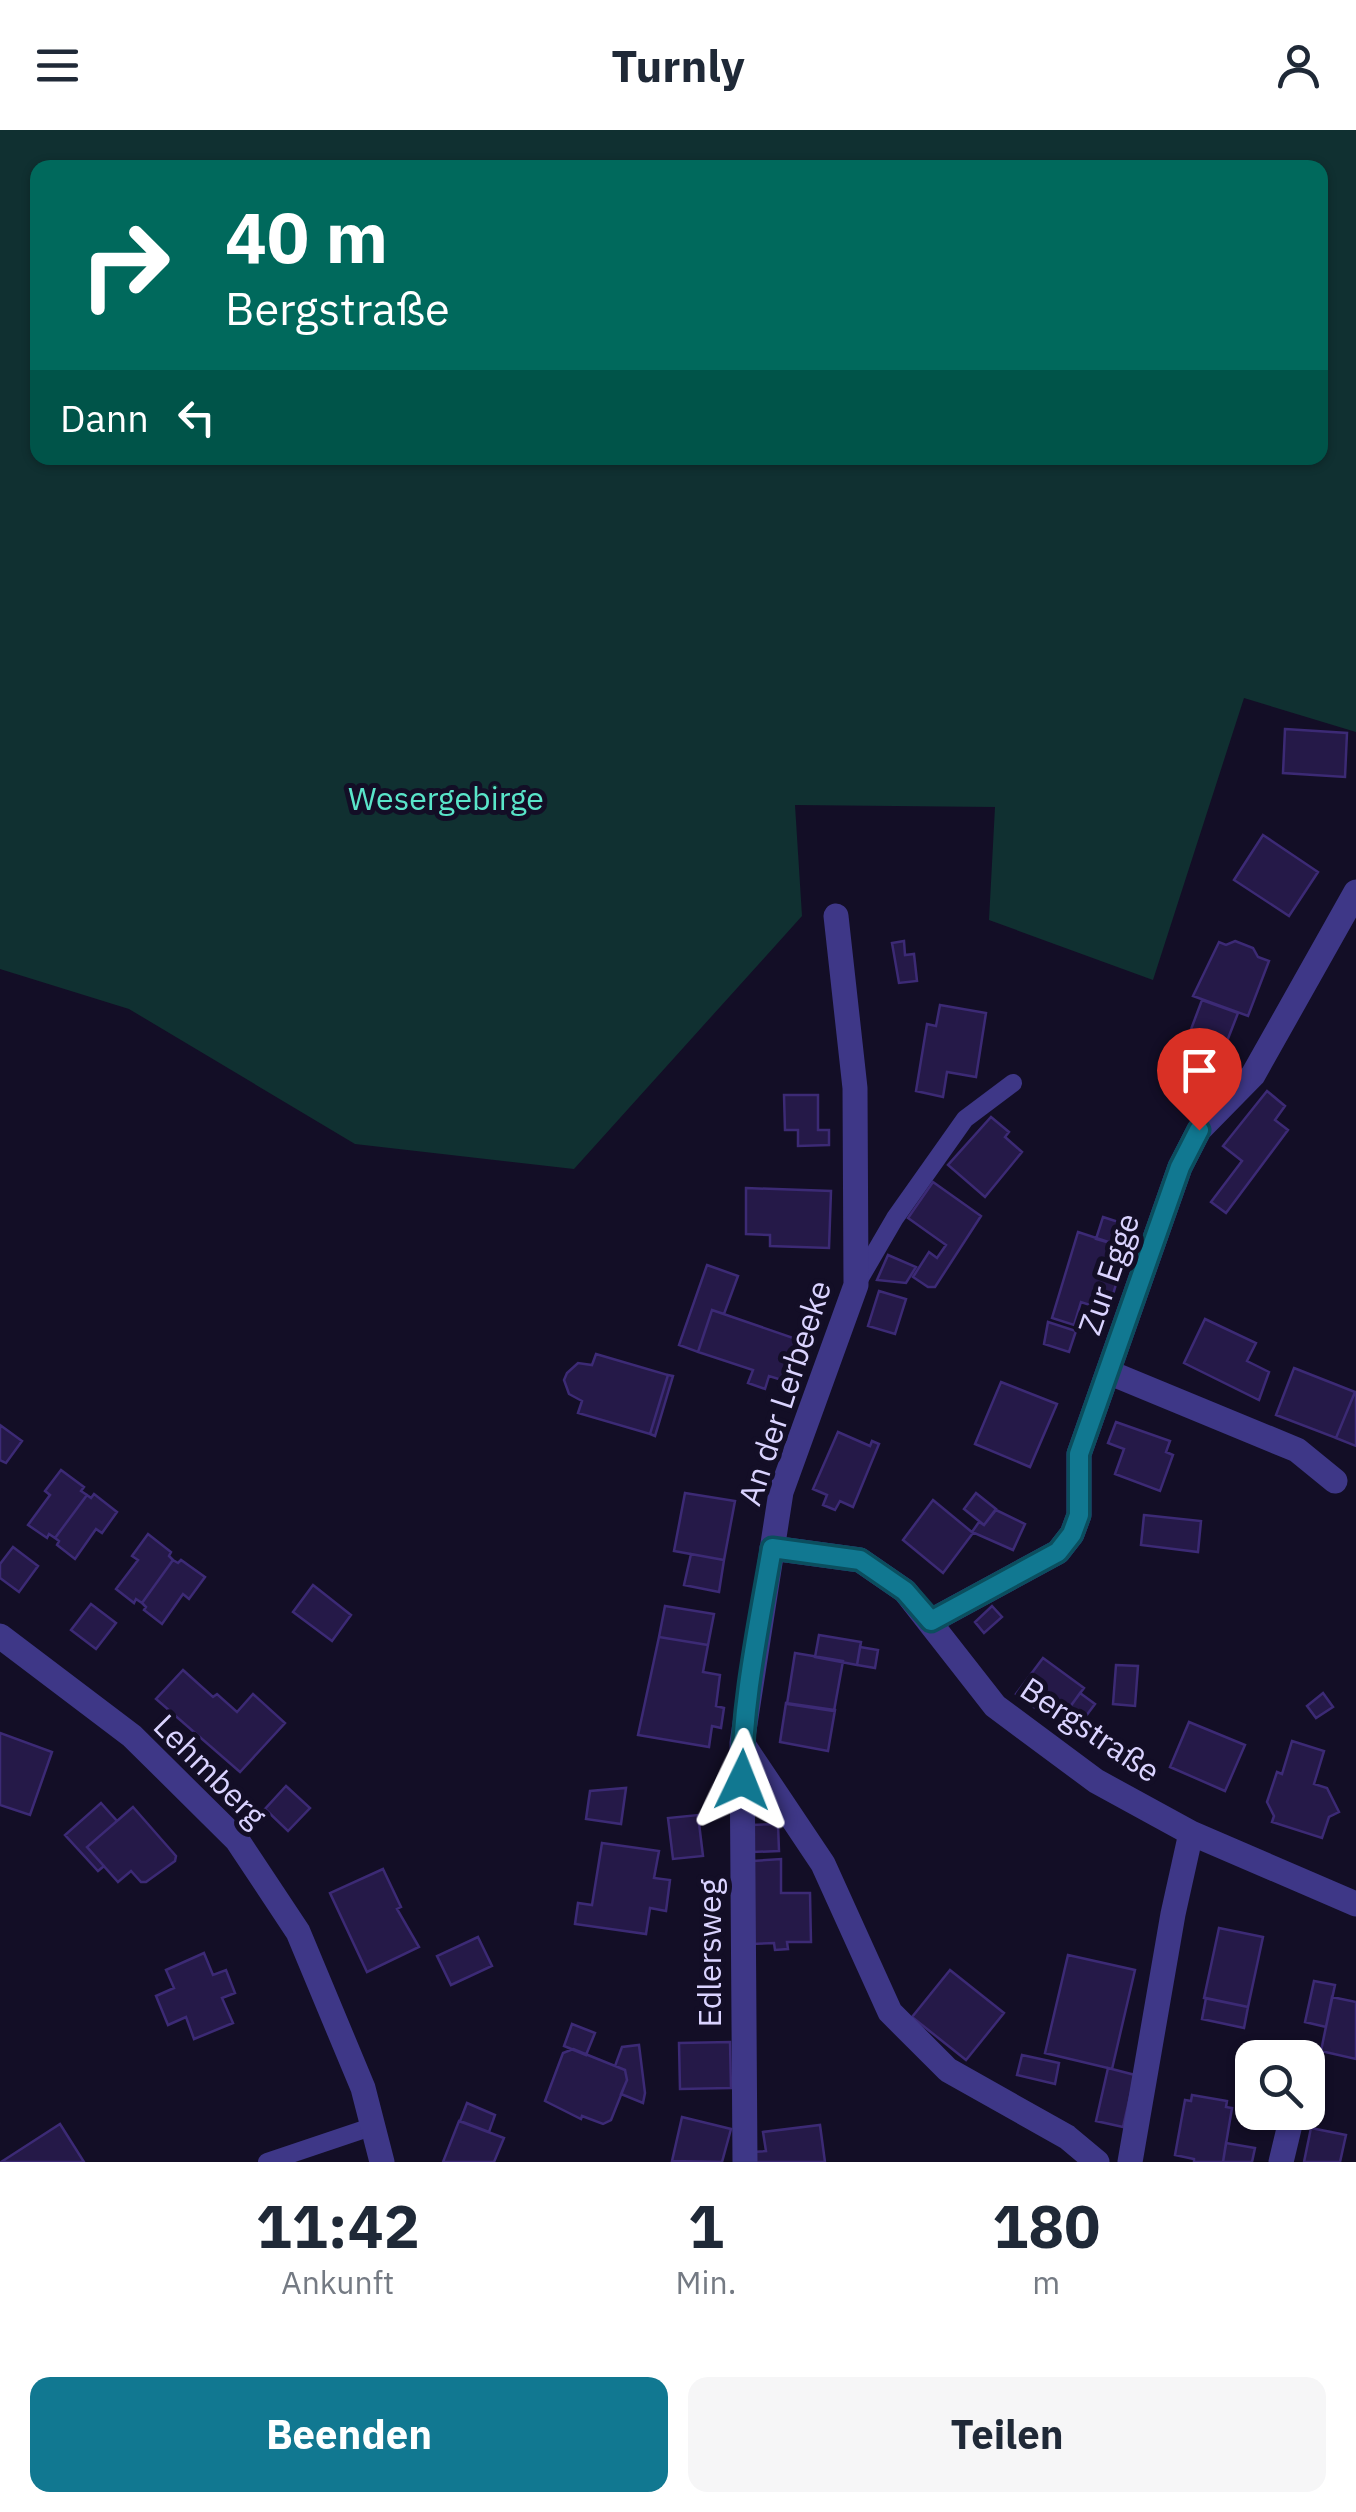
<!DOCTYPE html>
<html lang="de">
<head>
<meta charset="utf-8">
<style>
  :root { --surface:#fff; --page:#f6f6f7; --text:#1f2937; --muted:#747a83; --accent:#117891 }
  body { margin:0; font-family:"IBM Plex Sans",sans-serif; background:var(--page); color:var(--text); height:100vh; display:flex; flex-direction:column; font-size:38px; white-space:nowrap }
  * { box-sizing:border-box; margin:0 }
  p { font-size:32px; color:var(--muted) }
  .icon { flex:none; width:55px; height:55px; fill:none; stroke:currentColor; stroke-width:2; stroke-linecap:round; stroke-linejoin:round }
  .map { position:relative; height:2032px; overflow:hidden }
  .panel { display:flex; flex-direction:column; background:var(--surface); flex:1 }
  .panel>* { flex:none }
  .banner { position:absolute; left:30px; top:30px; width:1298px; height:305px; border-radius:20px; box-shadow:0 2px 8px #0004; background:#00695c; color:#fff; overflow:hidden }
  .controls { position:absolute; left:1235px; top:1910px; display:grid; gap:20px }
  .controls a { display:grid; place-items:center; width:90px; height:90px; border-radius:20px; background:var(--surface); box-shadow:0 2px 8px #0004; font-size:50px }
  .pin { position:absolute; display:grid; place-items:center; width:85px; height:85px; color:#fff; margin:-102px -42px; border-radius:50% 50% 50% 0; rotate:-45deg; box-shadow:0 0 10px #0007 }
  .pin .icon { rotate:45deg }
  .me { position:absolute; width:110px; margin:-55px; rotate:2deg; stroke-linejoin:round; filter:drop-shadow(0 0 8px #0008) }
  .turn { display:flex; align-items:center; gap:35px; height:210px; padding:0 30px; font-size:45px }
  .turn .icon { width:130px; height:130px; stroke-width:2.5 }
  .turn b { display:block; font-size:70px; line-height:85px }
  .then { display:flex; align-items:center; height:95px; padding:0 30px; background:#0003; gap:20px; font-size:38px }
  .eta { display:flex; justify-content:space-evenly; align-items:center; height:170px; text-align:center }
  .eta b { font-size:60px; font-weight:700; line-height:70px }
  .primary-button { display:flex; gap:20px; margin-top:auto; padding:20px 30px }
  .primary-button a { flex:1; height:115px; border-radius:20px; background:var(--accent); color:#fff; font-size:40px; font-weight:700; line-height:115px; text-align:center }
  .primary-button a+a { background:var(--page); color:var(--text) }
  header { display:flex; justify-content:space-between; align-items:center; height:130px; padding:0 30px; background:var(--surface); font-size:45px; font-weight:700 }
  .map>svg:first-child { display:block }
  .green { fill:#103031; fill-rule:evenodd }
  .building { fill:#251948; stroke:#3c2a75; stroke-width:2.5 }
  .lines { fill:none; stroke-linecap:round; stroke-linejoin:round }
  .lane { stroke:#3e3787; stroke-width:18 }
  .street { stroke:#3e3787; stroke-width:25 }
  .route-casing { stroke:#0b4e5e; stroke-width:25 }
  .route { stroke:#117891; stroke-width:18 }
  .labels { text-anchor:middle; stroke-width:10; stroke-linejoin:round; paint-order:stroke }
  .park-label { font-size:32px; fill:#59e5c9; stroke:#130e26 }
  .street-label { font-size:32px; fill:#dad3ff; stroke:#130e26 }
</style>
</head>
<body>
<header><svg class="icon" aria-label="menu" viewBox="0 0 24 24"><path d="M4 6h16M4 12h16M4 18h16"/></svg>Turnly<svg class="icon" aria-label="person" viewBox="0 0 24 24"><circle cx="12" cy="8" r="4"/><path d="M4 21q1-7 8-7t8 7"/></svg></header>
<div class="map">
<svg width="1356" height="2032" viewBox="0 0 1356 2032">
  <rect width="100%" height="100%" fill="#130e26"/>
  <path class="green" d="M0 0H1356V602L1244 568 1153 850 989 790 995 677 795 675 802 786 574 1039 355 1014 129 879 0 839ZM38 38H1320V328H38Z"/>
  <path class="building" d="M1285 599 1347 603 1345 647 1283 643Z
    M1263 705 1318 742 1289 786 1234 750Z
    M904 811 905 825 914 824 917 851 899 853 892 813Z
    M1235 811 1253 818 1258 827 1269 831 1248 886 1193 866 1219 812 1226 815Z
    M1202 870 1238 883 1222 924 1187 910Z
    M940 875 986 883 976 947 947 942 943 967 916 961 927 894 936 896Z
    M1267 961 1285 976 1275 990 1288 1000 1226 1083 1211 1072 1242 1031 1223 1016Z
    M784 965H818V1000H829V1015L798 1016V1000H785Z
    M991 987 1009 1002 1005 1007 1022 1022 985 1067 948 1035Z
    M933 1052 981 1086 935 1157H928L913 1147 929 1122 937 1128 946 1115 908 1088Z
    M746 1058 831 1061 829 1118 770 1116V1105L746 1104Z
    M1103 1087 1134 1097 1127 1118 1096 1109Z
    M1078 1102 1127 1118 1108 1181 1081 1172 1074 1195 1052 1188Z
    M888 1125 916 1137 906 1153 877 1150Z
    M707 1135 738 1146 724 1184 712 1180 698 1222 679 1215Z
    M879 1161 906 1169 895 1204 868 1196Z
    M712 1180 799 1210 785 1251 769 1246 765 1259 748 1253 753 1240 698 1222Z
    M1205 1189 1256 1213 1247 1231 1269 1242 1259 1270 1184 1233Z
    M1048 1192 1076 1201 1069 1222 1044 1214Z
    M596 1224 668 1245 650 1304 578 1283 582 1271 569 1264 564 1250 567 1243 578 1233 592 1235Z
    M1294 1238 1355 1262 1336 1308 1276 1285Z
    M668 1245 673 1246 655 1306 650 1304Z
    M1001 1252 1057 1274 1030 1337 975 1314Z
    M1355 1262H1356V1316L1336 1308Z
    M1116 1292 1170 1311 1166 1322 1173 1325 1160 1361 1115 1344 1124 1319 1108 1313Z
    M0 1295 22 1311 6 1333 0 1330Z
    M838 1302 870 1316 872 1311 879 1314 853 1377 840 1371 835 1380 823 1375 827 1365 813 1359Z
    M61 1340 84 1357 81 1361 87 1365 55 1408 49 1404 47 1408 28 1395 50 1365 45 1361Z
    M685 1363 735 1371 724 1430 674 1421Z
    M976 1363 996 1379 984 1395 964 1379Z
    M94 1364 117 1382 102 1403 96 1399 75 1429 57 1415 59 1411 55 1408 87 1365 91 1368Z
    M933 1370 973 1403 943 1443 903 1410Z
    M996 1380 1025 1394 1013 1420 972 1402 979 1392 984 1395Z
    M1144 1385 1201 1391 1198 1422 1141 1415Z
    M148 1404 171 1422 169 1426 173 1430 142 1473 136 1469 134 1473 116 1459 138 1430 132 1426Z
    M13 1417 38 1436 19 1462 0 1448V1434Z
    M691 1424 724 1430 719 1462 684 1455Z
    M173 1430 178 1433 181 1430 205 1447 189 1469 183 1464 162 1494 144 1480 146 1477 142 1473Z
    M313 1455 351 1485 332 1511 293 1482Z
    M91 1474 116 1493 96 1519 71 1500Z
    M665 1476 714 1484 708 1515 659 1507Z
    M992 1476 1002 1487 984 1503 975 1492Z
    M819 1505 861 1512 857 1535 815 1527Z
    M659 1507 708 1515 703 1542 720 1545 716 1576 724 1578 721 1598 712 1596 709 1617 638 1605Z
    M860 1517 878 1520 875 1538 857 1535Z
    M795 1523 843 1531 834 1581 787 1574Z
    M1043 1528 1084 1558 1057 1594 1016 1564Z
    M1116 1535 1138 1536 1135 1576 1113 1574Z
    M183 1540 213 1567 217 1564 237 1582 253 1564 285 1593 240 1642 156 1569Z
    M1080 1563 1095 1574 1077 1598 1063 1587Z
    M1323 1563 1333 1577 1316 1588 1307 1576Z
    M786 1573 835 1580 828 1621 780 1612Z
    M1189 1592 1245 1615 1225 1661 1170 1637Z
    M0 1603 52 1622 30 1685 0 1675Z
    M1292 1611 1324 1621 1314 1654 1327 1658 1339 1682 1329 1687 1322 1708 1272 1692 1274 1686 1267 1672 1277 1642 1282 1644Z
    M286 1656 310 1678 288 1701 265 1679Z
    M626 1658 621 1694 586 1689 590 1661Z
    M101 1673 117 1691 87 1717 104 1736 98 1741 65 1705Z
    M133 1677 176 1726 175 1731 146 1752H141L131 1741 118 1752 87 1717Z
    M698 1685 703 1726 673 1729 668 1688Z
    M778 1694 779 1721 752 1722 751 1695Z
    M602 1713 659 1721 654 1748 670 1750 666 1781 650 1778 646 1804 575 1794 578 1773 592 1775Z
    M781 1729V1763H810L811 1812H787L788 1819 775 1820 774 1813 751 1814 753 1731Z
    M383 1739 401 1777 397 1779 419 1817 367 1842 330 1763Z
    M1219 1798 1263 1807 1248 1877 1204 1868Z
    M478 1807 492 1836 451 1855 437 1826Z
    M204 1823 213 1845 226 1840 235 1863 222 1868 233 1893 194 1909 186 1887 168 1895 156 1866 174 1858 166 1840Z
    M1068 1825 1135 1840 1112 1939 1045 1923Z
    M950 1840 1004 1883 966 1930 912 1887Z
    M1314 1851 1335 1855 1326 1897 1305 1892Z
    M1332 1867 1356 1872V1929L1321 1921Z
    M1206 1868 1248 1877 1244 1898 1202 1889Z
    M572 1894 595 1903 586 1925 564 1916Z
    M730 1912 731 1958 680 1959 679 1913Z
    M639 1915 645 1963 643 1973 621 1964 627 1950 625 1940 615 1936 622 1917Z
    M573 1919 625 1940 627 1950 611 1990 603 1994 582 1986 581 1989 545 1971 563 1923Z
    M1022 1925 1059 1933 1055 1954 1017 1945Z
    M1108 1938 1135 1945 1123 1997 1096 1991Z
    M1192 1965 1227 1971 1226 1977 1232 1978 1223 2032H1194V2029L1175 2025 1185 1970 1191 1971Z
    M467 1973 495 1985 489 2002 460 1991Z
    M682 1987 731 1999 722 2032 672 2031Z
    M459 1991 504 2008 494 2032H443Z
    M60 1994 84 2032H1Z
    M820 1995 825 2032H755L753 2022 766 2021 763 2002Z
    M1311 1998 1346 2005 1340 2032H1304Z
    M1226 2013 1255 2018 1252 2032H1223Z"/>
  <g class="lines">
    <path class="lane" d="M856 1155 895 1088 965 989 1013 953
      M267 2032 374 1996"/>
    <path class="street" d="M1108 1242 1297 1320 1335 1351
      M772 1418 860 1430 905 1461 995 1576 1096 1651 1191 1703 1356 1774
      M931 1491 1058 1422 1072 1404 1079 1385V1324L1180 1037 1199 1000 1253 945 1356 762
      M0 1506 132 1606 237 1710 298 1802 363 1958 382 2032
      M742 1613 823 1734 890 1882 948 1940 1067 2007 1097 2032
      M745 2032 742 1613 781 1362 856 1155 855 958 836 786
      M1130 2032 1173 1784 1191 1703
      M1281 2032 1293 1982"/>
  </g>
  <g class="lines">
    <defs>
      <path id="route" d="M742 1650C742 1572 759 1495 772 1418L860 1430 905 1461 931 1491 1058 1422 1072 1404 1079 1385V1324L1180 1037 1199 1000"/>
    </defs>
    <use href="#route" class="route-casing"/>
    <use href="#route" class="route"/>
  </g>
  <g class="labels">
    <g class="park-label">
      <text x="446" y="680">Wesergebirge</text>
    </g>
    <g class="street-label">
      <text transform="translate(1109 1144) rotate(-71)" y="11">Zur Egge</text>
      <text transform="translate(785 1263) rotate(-72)" y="11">An der Lerbeeke</text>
      <text transform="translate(1090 1600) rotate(34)" y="11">Bergstraße</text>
      <text transform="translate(210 1641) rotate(45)" y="11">Lehmberg</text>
      <text transform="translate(710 1823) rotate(-90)" y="11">Edlersweg</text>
    </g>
  </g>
</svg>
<div class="controls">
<a><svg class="icon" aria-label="search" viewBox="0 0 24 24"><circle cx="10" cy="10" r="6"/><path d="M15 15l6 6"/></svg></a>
</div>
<div class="pin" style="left:1199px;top:1000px;background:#d93025"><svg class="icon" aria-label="arrive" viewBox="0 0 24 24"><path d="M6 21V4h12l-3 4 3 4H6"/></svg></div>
<svg class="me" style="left:742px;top:1650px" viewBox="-20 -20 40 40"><path d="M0-17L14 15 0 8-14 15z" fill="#117891" stroke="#fff" stroke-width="4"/></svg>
<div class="banner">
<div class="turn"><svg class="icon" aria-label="right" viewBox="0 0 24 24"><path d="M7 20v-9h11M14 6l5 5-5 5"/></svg><div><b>40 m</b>Bergstraße</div></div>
<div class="then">Dann<svg class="icon" aria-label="left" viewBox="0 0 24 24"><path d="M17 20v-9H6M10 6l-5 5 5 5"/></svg></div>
</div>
</div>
<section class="panel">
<div class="eta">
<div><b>11:42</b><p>Ankunft</p></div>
<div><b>1</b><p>Min.</p></div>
<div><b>180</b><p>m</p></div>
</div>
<div class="primary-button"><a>Beenden</a><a>Teilen</a></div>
</section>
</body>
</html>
